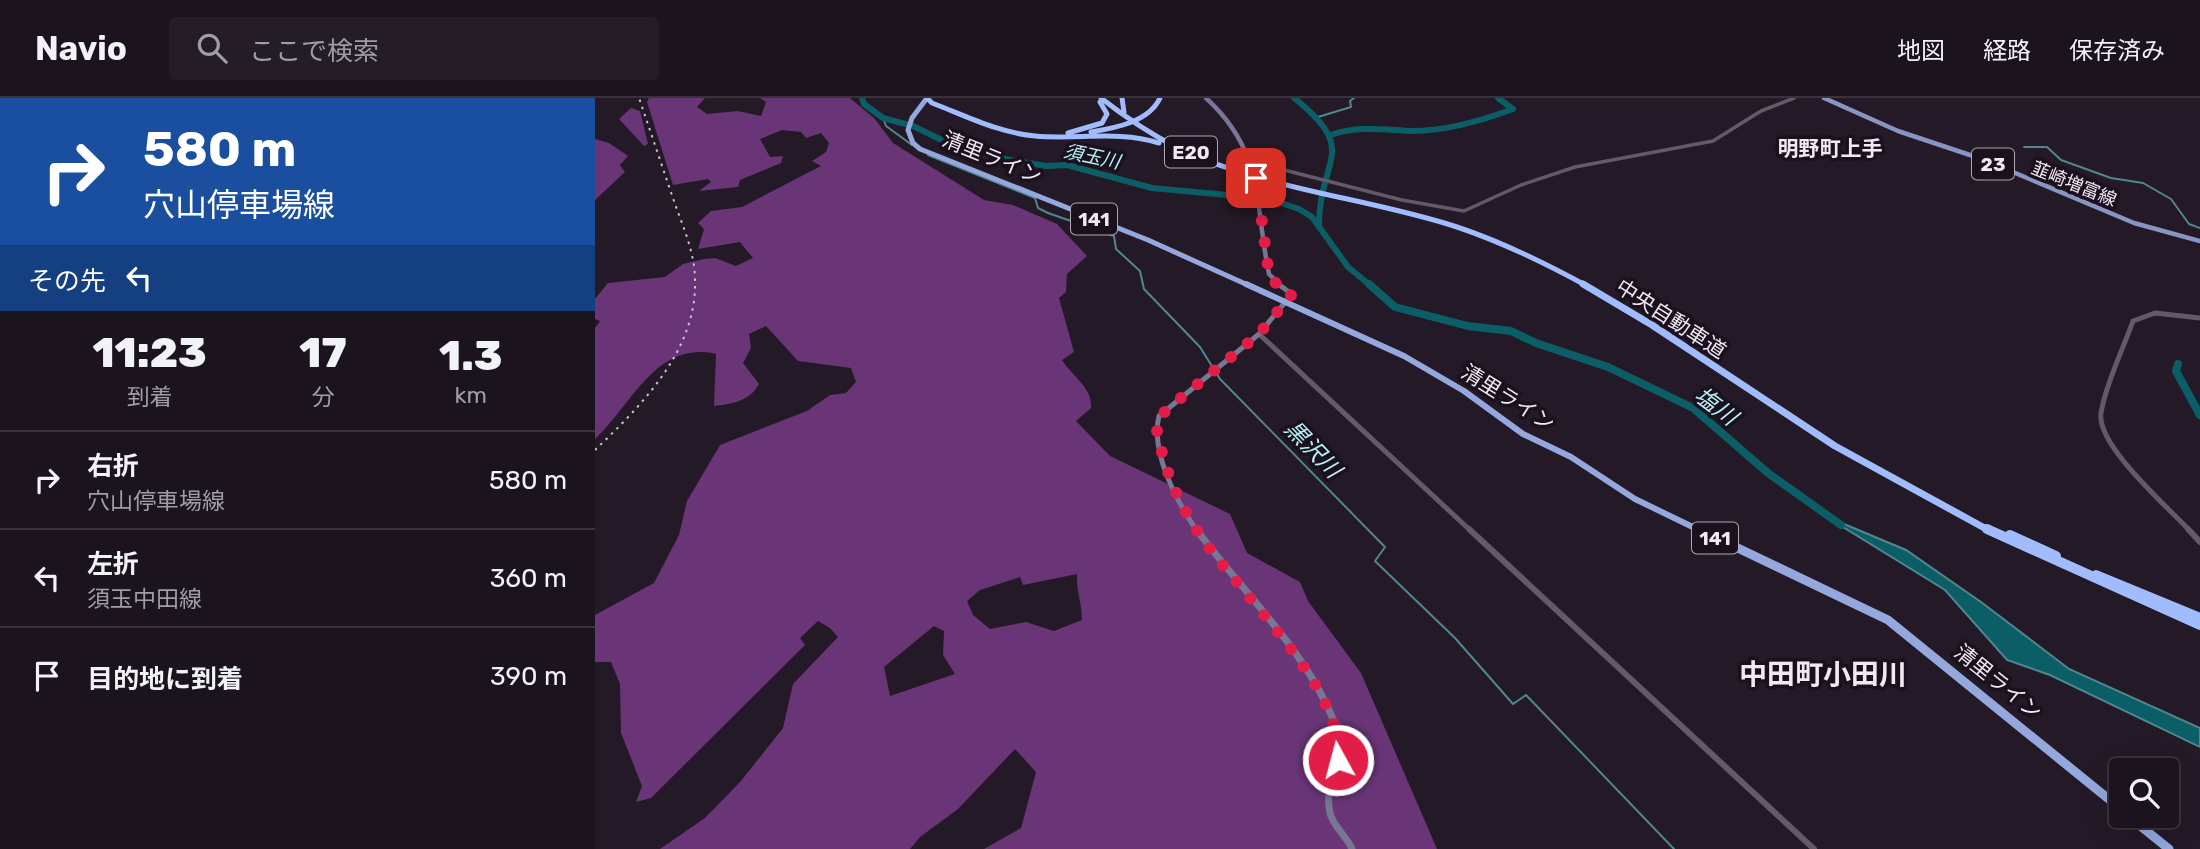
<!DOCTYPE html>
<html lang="ja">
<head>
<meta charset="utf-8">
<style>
  :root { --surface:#1b131d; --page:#241c26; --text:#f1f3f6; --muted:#a09ea4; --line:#39323b }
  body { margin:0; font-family:Rubik,"Noto Sans JP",sans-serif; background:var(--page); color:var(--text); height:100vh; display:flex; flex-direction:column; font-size:26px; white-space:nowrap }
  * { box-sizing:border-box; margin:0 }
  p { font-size:23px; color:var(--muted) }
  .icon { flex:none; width:38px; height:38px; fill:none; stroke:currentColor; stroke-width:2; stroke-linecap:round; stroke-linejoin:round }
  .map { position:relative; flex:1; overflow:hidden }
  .sheet { display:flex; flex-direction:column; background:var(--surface); width:595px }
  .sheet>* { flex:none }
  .top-card { background:#1a4fa0; color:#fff; overflow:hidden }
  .controls { position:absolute; left:1514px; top:660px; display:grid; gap:14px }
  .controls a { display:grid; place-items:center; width:70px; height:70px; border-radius:7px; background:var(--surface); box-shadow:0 7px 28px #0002,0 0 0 2px var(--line); font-size:35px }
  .pin { position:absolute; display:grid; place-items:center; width:60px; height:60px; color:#fff; margin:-30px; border-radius:14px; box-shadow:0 4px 10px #0006 }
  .me { position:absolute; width:77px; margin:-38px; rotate:353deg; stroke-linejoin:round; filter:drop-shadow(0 0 5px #0008) }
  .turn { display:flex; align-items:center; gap:24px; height:147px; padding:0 28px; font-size:32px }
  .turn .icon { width:91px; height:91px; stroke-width:2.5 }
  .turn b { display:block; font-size:49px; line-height:60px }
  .then { display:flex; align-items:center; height:66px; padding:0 28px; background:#0003; gap:14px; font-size:26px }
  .eta { display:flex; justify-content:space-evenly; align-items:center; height:119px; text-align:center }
  .eta b { font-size:42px; font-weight:800; line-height:49px }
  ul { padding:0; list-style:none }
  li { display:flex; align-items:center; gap:21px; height:98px; padding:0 28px; border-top:2px solid var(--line) }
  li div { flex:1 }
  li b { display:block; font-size:26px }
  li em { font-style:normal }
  header { display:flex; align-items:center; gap:42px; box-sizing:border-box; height:98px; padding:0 35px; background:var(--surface); border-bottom:2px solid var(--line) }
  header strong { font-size:33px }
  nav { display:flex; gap:38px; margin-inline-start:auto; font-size:24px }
  .search { width:490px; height:63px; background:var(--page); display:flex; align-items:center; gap:18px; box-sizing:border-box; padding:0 24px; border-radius:7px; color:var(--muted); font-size:26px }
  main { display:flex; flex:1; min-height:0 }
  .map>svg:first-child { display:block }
  .forest { fill:#6a3577; fill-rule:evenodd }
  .water { fill:#0b5e65; stroke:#50878f; stroke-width:2 }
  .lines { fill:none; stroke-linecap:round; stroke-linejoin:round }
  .stream { stroke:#50878f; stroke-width:2 }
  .river-far1 { stroke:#0b5e65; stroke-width:6 }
  .river { stroke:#0b5e65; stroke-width:8 }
  .tertiary-far2 { stroke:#655868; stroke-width:3.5 }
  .tertiary-far1 { stroke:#655868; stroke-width:5 }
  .tertiary { stroke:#655868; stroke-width:6 }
  .secondary-far2 { stroke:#777694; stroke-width:4.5 }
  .secondary-far1 { stroke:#777694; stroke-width:5 }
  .secondary { stroke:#777694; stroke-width:7 }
  .primary { stroke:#8894c1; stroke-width:4.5 }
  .trunk-far2 { stroke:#94a8de; stroke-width:5 }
  .trunk-far1 { stroke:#94a8de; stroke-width:6 }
  .trunk { stroke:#94a8de; stroke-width:9 }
  .motorway-far2 { stroke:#a0bcfc; stroke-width:5 }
  .motorway-far1 { stroke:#a0bcfc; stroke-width:7 }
  .motorway { stroke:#a0bcfc; stroke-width:10 }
  .rail { stroke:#cbc2cd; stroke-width:2; stroke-dasharray:2.5 5; stroke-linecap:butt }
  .route { stroke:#e11d48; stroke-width:12; stroke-dasharray:0 21.6 }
  .labels { text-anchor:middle; stroke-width:7; stroke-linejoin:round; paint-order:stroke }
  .far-street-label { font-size:18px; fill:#f0e8f2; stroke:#1b101e }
  .shield { fill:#1b101e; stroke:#b0a7b2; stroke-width:2 }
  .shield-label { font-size:19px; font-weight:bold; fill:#f0e8f2 }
  .far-water-label { font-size:19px; font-style:italic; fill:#b6f1f7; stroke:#1b101e }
  .far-quarter-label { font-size:21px; font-weight:bold; fill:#f0e8f2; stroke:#1b101e }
  .street-label { font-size:21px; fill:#f0e8f2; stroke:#1b101e }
  .water-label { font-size:23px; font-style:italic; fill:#b6f1f7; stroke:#1b101e }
  .near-quarter-label { font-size:28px; font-weight:bold; fill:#f0e8f2; stroke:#1b101e }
</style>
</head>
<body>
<header>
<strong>Navio</strong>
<div class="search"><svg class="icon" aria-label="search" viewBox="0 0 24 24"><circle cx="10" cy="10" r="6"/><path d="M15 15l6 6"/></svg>ここで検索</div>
<nav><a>地図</a><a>経路</a><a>保存済み</a></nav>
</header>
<main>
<section class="sheet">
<div class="top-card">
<div class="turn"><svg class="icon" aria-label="right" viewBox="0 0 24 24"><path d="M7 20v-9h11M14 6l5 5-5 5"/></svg><div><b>580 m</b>穴山停車場線</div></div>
<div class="then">その先<svg class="icon" aria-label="left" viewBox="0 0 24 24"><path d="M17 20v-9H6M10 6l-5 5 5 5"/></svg></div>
</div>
<div class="eta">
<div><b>11:23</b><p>到着</p></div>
<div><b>17</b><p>分</p></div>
<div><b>1.3</b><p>km</p></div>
</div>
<ul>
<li><svg class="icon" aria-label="right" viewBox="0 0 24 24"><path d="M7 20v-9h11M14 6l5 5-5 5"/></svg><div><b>右折</b><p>穴山停車場線</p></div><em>580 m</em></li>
<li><svg class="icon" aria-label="left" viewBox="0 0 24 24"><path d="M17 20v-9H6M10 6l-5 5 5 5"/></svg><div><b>左折</b><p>須玉中田線</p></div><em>360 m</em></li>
<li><svg class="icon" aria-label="arrive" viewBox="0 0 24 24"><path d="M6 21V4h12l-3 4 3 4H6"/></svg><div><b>目的地に到着</b></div><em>390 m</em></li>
</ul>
</section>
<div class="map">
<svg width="1605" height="751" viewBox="0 0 1605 751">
  <rect width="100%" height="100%" fill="#241927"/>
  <path class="forest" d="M54 0H110L102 9 112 16 143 13 166 18 171 4 165 0H255L280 21 298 45 389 102 418 107 462 126 492 158 472 176 471 194 464 200 479 254 467 262C477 278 498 290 496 310L481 323 515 358 635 416 652 455 705 484 713 503 766 575 842 751H389L426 730 441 674 420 651 363 711 325 739 315 751H65L110 720 146 683 188 630 198 586 243 539 235 530 223 523 205 540 210 547 56 700 41 704 47 688 26 635 25 586 16 564H0V517L59 485 84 437 92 403 125 347 212 313 235 297 251 295 261 284 256 270 203 263 171 228 154 236 156 250 148 265 164 286C155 303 137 306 119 308L121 256C61 242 37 307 0 341V230L5 223 0 221V201L13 185 70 179 88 166 109 161 120 160 141 168 158 160 145 144 103 151 109 131 103 125 116 113 147 109 226 68 217 63 231 54 234 45 226 35 211 40 206 34 187 32 165 41 175 59 188 58 186 65 145 82 143 89 104 93 116 84 113 81 78 87 52 4ZM482 476C481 493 487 506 487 522L459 533 431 524 395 531 378 517 372 503 385 492 425 479 428 487ZM339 528 349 533 348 557 360 576 295 598 289 569Z
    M36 10 45 13 53 46 49 48 24 21Z
    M0 41 14 45 33 58 25 67 30 74 0 102Z"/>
  <path class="water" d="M1230 418 1311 452 1386 504 1474 571 1605 630V649L1455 577 1412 562 1350 492Z"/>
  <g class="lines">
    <path class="stream" d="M723 19 756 9 755 3 759 0
      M288 20 291 28 317 47
      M1429 49H1452L1466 62 1516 80 1548 85 1576 101 1594 126 1605 130
      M333 57 440 100 443 110 453 115 519 138 521 151 545 173 549 191 605 249 625 281 790 449 780 463 860 540 918 606 931 597 1079 751"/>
    <path class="river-far1" d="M267 0 269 6 288 20 318 28 357 47 410 61 451 68 472 67 557 90 675 101 704 111 717 119 753 169 776 188
      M699 0C766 53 724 60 724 127
      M736 37C763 27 789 32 817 33 852 33 886 23 918 11L903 0"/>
    <path class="river" d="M774 186 800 209 873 228 916 233 941 245 1013 269 1098 310 1173 375 1246 427
      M1583 266 1581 273 1605 317"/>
    <path class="tertiary-far2" d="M658 64 807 102 869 113 926 87 980 69 1118 43 1166 13 1199 0"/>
    <path class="tertiary-far1" d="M664 236 876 433
      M1595 433C1573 409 1501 347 1506 315 1511 286 1528 251 1538 223L1560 215 1605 220"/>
    <path class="tertiary" d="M874 431 1219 751
      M1593 431 1605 444"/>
    <path class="secondary-far2" d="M611 0C670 54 659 104 674 176L686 188"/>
    <path class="secondary-far1" d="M602 433C582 404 555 354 564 318L664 236 697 196 683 186"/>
    <path class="secondary" d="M601 431C646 492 709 550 738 621 755 662 727 680 735 715 738 729 752 738 757 751"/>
    <path class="primary" d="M1229 0 1303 33 1387 61 1539 125 1605 143"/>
    <path class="trunk-far2" d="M332 0 317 20 313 32 318 45 325 51 553 142 655 188"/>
    <path class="trunk-far1" d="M651 186 809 258 869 293 928 336 976 359 1040 401 1106 433"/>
    <path class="trunk" d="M1103 431 1293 522 1526 711
      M1533 718 1574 751"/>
    <path class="motorway-far2" d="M332 0 337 5C371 18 404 35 440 38 482 42 523 32 564 45
      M506 0C530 19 554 35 581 49 669 92 770 99 862 129 907 144 950 165 992 188
      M527 0 529 14
      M496 34C520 30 554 24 565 0
      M473 35 507 25 512 16 505 4"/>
    <path class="motorway-far1" d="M988 186 1057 227 1240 348 1395 433"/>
    <path class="motorway" d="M1392 431 1605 527
      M1415 437 1461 458
      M1501 477 1605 520"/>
    <path class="rail" d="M0 352C46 308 102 252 100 183 100 156 89 131 80 106 68 71 56 35 44 0"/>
  </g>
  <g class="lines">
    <path class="route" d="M661 80 674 176 678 183 697 196 664 236 571 312 561 327C567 362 579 396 598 426 636 490 750 587 743 662"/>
  </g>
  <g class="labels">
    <g class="far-street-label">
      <text transform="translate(1479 86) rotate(22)" y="6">韮崎増富線</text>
    </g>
    <g class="shield">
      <rect x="570" y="38.5" width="52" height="31" rx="5"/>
      <rect x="1377" y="50.5" width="42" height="31" rx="5"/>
      <rect x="476" y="105.5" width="46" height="31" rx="5"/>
      <rect x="1097" y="424.5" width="46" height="31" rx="5"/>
    </g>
    <g class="shield-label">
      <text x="596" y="61">E20</text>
      <text x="1398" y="73">23</text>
      <text x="499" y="128">141</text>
      <text x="1120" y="447">141</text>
    </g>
    <g class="far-water-label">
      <text transform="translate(497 58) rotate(12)" y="7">須玉川</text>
    </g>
    <g class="far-quarter-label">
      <text x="1235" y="58">明野町上手</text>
    </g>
    <g class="street-label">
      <text transform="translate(397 60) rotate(22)" y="7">清里ライン</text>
      <text transform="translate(1076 221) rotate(33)" y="7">中央自動車道</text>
      <text transform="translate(913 300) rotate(32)" y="7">清里ライン</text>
      <text transform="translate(1403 584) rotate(39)" y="7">清里ライン</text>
    </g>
    <g class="water-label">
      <text transform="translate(1121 308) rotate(37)" y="8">塩川</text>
      <text transform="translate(718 351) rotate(46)" y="8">黒沢川</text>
    </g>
    <g class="near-quarter-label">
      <text x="1228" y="586">中田町小田川</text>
    </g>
  </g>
</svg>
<div class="controls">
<a><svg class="icon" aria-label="search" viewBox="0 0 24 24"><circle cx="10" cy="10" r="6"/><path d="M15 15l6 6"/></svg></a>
</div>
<div class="pin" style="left:661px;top:80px;background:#d93025"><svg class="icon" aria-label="arrive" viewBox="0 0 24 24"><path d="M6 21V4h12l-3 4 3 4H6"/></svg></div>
<svg class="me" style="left:743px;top:662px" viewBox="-20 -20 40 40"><circle r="17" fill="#e11d48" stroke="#fff" stroke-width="3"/><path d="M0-11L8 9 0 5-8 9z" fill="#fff"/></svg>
</div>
</main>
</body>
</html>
